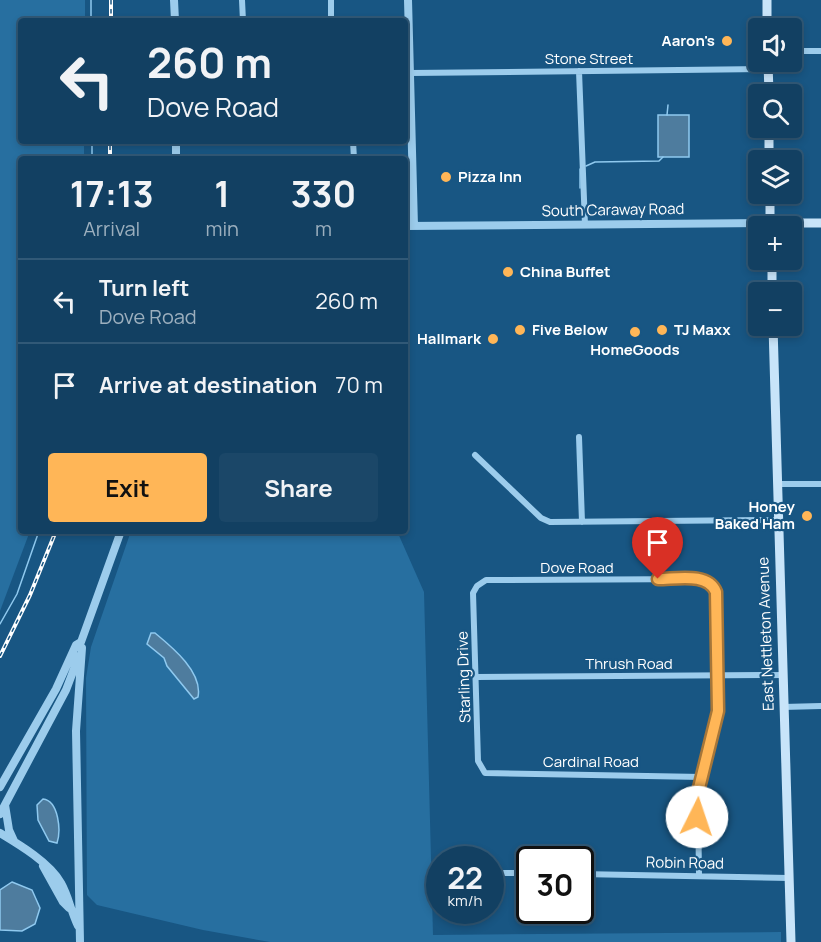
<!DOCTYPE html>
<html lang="en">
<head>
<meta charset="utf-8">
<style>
  :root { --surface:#124062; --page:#1b4768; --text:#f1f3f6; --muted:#9cafbe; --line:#315977; --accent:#ffb657 }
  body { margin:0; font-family:Manrope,sans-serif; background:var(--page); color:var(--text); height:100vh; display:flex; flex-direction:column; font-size:22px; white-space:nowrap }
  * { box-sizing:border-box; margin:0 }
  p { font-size:20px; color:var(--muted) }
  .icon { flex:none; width:33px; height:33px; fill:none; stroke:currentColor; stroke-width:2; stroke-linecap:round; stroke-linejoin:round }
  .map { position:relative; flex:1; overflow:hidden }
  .side { position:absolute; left:18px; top:156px; width:390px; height:378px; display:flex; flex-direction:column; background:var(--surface); border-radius:6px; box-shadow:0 3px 9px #0003,0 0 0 2px var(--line) }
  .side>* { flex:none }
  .hud { position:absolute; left:18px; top:18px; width:390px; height:126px; border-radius:6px; box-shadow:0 3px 9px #0003,0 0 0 2px var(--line); background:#124062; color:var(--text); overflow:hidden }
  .tools { position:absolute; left:748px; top:18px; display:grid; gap:12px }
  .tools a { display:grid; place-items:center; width:54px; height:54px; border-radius:6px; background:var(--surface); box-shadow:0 3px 9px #0003,0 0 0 2px var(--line); font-size:30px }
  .speed { position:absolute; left:426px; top:846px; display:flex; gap:12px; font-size:30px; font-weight:700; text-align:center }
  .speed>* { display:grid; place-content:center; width:78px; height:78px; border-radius:50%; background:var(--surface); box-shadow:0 3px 9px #0003,0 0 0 2px var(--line); line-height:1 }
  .speed small { font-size:15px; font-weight:400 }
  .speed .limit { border:3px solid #111; border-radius:9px; background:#fff; color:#111 }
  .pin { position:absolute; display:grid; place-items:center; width:51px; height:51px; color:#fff; margin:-62px -26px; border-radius:50% 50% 50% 0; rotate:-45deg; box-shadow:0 0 6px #0007 }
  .pin .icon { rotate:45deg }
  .me { position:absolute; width:66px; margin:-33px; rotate:4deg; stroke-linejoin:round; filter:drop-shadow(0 0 4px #0008) }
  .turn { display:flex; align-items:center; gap:21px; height:126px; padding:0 30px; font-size:27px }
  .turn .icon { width:78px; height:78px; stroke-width:2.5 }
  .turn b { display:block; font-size:42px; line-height:51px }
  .eta { display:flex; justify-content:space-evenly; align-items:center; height:102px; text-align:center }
  .eta b { font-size:36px; font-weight:700; line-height:42px }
  .cta { display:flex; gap:12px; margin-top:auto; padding:12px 30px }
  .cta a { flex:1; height:69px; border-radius:6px; background:var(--accent); color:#111; font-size:24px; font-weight:700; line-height:69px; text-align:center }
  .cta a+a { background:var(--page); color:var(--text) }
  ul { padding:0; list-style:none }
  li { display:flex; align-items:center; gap:18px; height:84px; padding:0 30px; border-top:2px solid var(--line) }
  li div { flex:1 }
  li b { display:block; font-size:22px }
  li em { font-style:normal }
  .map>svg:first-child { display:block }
  .green { fill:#276fa0 }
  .water { fill:#4e7c9e; stroke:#8fc9ef; stroke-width:1.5 }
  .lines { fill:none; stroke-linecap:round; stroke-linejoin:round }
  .stream { stroke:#8fc9ef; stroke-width:1.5 }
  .minor { stroke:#9cccec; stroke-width:6 }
  .tertiary { stroke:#9cccec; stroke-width:8 }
  .secondary { stroke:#c8e4f9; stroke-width:9 }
  .rail-casing { stroke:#fff; stroke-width:4 }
  .rail { stroke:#185683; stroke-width:1.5; stroke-dasharray:4.5; stroke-linecap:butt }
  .route-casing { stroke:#a67639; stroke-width:15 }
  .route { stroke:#ffb657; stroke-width:10 }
  .poi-dot { fill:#ffb657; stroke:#185683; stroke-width:2 }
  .labels { text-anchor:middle; stroke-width:4.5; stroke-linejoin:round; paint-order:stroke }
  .poi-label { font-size:15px; font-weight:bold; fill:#fff; stroke:#185683; text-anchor:start }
  .street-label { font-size:15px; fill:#fff; stroke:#185683 }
</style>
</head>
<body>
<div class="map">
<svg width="821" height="942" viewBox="0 0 821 942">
  <rect width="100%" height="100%" fill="#185683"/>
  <path class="green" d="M0 0H85V21H21V141H84V159H21V531H30L0 611Z
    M131 531H397L424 592 433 935 781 932V942H270L203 930 97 905 87 895 86 678 91 647Z"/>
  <path class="water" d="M658 115H689V157H658Z
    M151 633H155C172 647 203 672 198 697L194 699 167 666 164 658 147 644Z
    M43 799C59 801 61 831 57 843L49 841 38 820 37 805Z
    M12 882 32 890 40 908 35 924 22 931 0 930V890Z"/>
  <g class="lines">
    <path class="stream" d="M91 0V21
      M667 115 668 105
      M92 141V159
      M586 166 595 162 659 161 663 157
      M580 188V169
      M0 624 17 594 39 531"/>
    <path class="minor" d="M242 0 243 21
      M331 0V21
      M792 51H821
      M579 71 585 225
      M410 73 768 69
      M353 141 354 159
      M579 437 582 522
      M475 455 541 518 550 522 777 520
      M777 484H821
      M476 677 782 675
      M783 707 821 706
      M490 873H530
      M580 874 789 878
      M699 875 698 802 718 711 716 592 712 584 704 579 486 580 477 586 473 593 478 761 485 773 702 777"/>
    <path class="tertiary" d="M174 0 175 21
      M408 0 414 226
      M176 141V159
      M405 226 770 223
      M0 787 56 689 76 645 81 642 121 531
      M5 805 9 830 14 841
      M0 814 66 690 79 656
      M0 833C20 845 50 863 61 883 69 897 71 912 78 926
      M43 866 63 902 69 908
      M80 942 76 731 82 648"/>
    <path class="secondary" d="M767 0V28
      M768 62 769 94
      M769 128V160
      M770 194V226
      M770 223H821
      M772 260V292
      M773 326 791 942"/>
    <defs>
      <path id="rail" d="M111 0V21
        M110 159V141
        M0 656 30 595 56 531"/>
    </defs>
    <use href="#rail" class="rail-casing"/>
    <use href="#rail" class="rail"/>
  </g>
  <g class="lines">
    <defs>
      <path id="route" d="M658 579C677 579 708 572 716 592L718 711 699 788 697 817"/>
    </defs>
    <use href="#route" class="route-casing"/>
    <use href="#route" class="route"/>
  </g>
  <g class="poi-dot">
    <circle cx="727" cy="41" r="6"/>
    <circle cx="446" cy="177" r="6"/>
    <circle cx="508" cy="272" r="6"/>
    <circle cx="520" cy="330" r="6"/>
    <circle cx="662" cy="330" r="6"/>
    <circle cx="635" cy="332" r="6"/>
    <circle cx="493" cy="339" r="6"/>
    <circle cx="807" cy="516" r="6"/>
  </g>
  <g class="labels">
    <g class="poi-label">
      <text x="715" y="46" text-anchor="end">Aaron's</text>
      <text x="458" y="182">Pizza Inn</text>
      <text x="520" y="277">China Buffet</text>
      <text x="532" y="335">Five Below</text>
      <text x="674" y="335">TJ Maxx</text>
      <text x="481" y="344" text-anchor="end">Hallmark</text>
      <text x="635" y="355" text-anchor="middle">HomeGoods</text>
      <text x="795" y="512" text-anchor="end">Honey<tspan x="795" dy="17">Baked Ham</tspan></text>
    </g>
    <g class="street-label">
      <text x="589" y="64">Stone Street</text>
      <text transform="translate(613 210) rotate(-1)" y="5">South Caraway Road</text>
      <text x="577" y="573">Dove Road</text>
      <text transform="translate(766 634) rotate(-92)" y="5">East Nettleton Avenue</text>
      <text x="629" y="669">Thrush Road</text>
      <text transform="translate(464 677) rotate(-92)" y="5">Starling Drive</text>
      <text x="591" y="767">Cardinal Road</text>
      <text transform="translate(685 863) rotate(1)" y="5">Robin Road</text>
    </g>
  </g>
</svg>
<div class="tools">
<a><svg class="icon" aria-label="sound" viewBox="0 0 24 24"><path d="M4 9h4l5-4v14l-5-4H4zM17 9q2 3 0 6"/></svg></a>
<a><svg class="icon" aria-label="search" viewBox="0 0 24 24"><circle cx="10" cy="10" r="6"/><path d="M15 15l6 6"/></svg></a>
<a><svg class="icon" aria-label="layers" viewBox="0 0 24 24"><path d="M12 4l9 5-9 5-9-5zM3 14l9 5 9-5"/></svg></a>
<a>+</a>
<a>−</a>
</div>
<div class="speed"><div>22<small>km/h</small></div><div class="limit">30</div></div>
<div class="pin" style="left:658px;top:579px;background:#d93025"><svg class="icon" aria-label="arrive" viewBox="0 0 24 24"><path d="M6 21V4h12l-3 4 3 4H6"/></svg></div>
<svg class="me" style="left:697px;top:817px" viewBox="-20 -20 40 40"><circle r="19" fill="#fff"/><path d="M0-13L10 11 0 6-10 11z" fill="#ffb657"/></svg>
<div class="hud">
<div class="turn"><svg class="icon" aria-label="left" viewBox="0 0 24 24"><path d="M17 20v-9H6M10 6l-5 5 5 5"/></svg><div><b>260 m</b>Dove Road</div></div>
</div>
<section class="side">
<div class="eta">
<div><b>17:13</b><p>Arrival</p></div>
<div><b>1</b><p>min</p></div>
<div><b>330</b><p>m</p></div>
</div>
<ul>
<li><svg class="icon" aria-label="left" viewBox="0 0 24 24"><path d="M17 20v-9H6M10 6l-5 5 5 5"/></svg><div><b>Turn left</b><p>Dove Road</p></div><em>260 m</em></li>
<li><svg class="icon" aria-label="arrive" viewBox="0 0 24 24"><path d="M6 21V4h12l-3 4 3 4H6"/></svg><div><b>Arrive at destination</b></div><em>70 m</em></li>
</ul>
<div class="cta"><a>Exit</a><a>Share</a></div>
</section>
</div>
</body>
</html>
